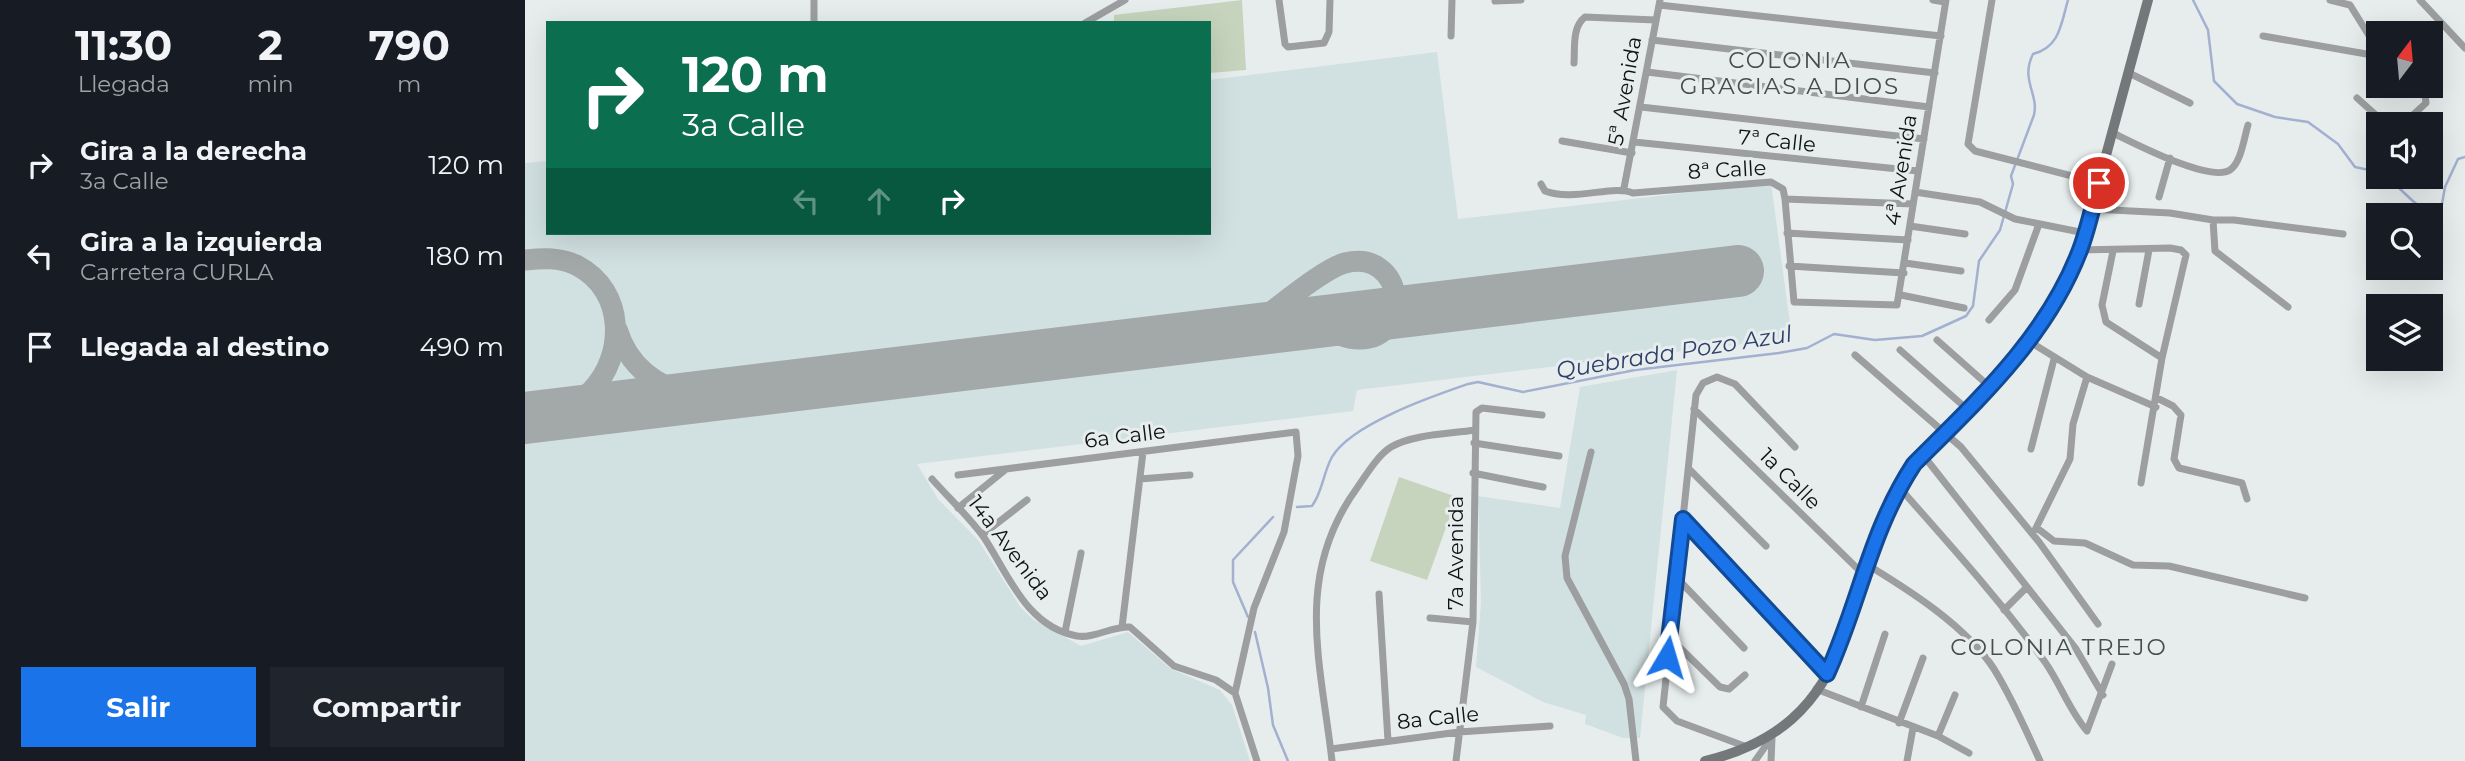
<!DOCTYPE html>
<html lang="es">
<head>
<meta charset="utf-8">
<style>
  :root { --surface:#171b24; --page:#20242c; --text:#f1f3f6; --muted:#9ea1a6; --accent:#1a73e8 }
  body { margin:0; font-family:Montserrat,sans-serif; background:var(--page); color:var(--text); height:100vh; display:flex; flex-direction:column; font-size:26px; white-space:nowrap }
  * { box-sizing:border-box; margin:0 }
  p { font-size:23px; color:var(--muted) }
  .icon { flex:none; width:38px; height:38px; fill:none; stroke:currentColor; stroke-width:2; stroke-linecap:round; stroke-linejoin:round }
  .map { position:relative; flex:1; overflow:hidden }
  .panel { display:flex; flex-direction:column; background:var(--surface); width:525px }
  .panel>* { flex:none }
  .top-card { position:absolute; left:21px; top:21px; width:665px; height:214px; border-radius:0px; box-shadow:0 7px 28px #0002; background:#0b6e4f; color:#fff; overflow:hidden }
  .needle { width:46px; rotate:16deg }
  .fabs { position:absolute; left:1841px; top:21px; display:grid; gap:14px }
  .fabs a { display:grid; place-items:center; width:77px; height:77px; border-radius:0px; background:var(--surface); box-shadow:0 7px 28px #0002; font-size:35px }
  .pin { position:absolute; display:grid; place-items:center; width:60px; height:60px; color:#fff; margin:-30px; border:4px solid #fff; border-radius:50%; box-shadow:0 2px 7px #0007 }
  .me { position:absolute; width:77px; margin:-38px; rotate:7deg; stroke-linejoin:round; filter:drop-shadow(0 0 5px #0008) }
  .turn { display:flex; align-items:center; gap:24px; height:147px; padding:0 21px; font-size:32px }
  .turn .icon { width:91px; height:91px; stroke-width:2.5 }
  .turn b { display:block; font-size:49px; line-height:60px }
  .lanes { display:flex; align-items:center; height:66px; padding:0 21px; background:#0003; justify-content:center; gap:35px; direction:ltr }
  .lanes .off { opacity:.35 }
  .eta { display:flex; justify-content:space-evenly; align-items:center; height:119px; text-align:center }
  .eta b { font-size:42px; font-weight:700; line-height:49px }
  .action { display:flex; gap:14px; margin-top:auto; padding:14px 21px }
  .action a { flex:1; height:80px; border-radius:0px; background:var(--accent); color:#fff; font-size:28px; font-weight:700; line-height:80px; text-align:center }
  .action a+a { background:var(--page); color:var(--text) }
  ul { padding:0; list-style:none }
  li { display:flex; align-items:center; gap:21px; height:91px; padding:0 21px }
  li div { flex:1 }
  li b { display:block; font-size:26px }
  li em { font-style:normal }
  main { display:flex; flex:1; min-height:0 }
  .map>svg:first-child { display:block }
  .built { fill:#d1e0e1 }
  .garden { fill:#c6d4bd }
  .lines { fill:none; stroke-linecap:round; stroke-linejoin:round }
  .stream { stroke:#a3b0d0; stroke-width:2.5 }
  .taxiway { stroke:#a3a8a8; stroke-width:21 }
  .runway { stroke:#a3a8a8; stroke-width:52 }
  .street { stroke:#9c9e9f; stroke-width:7 }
  .secondary { stroke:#75787a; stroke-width:10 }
  .route-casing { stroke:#114b97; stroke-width:18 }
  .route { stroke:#1a73e8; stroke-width:12 }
  .labels { text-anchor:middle; stroke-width:6; stroke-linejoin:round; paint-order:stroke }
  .street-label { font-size:21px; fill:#101212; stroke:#e7eded }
  .neighbourhood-label { font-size:23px; letter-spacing:2px; fill:#474c4c; stroke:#e7eded }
  .water-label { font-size:23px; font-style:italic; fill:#2e3f6a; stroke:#e7eded }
</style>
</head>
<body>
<main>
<section class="panel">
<div class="eta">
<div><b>11:30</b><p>Llegada</p></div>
<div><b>2</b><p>min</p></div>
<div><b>790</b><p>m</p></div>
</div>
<ul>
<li><svg class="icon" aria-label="right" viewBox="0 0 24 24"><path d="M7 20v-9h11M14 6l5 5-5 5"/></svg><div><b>Gira a la derecha</b><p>3a Calle</p></div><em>120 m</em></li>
<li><svg class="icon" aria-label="left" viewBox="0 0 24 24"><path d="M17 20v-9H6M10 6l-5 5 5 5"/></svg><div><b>Gira a la izquierda</b><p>Carretera CURLA</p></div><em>180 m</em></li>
<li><svg class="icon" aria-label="arrive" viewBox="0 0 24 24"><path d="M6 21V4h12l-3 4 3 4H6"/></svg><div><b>Llegada al destino</b></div><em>490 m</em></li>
</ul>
<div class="action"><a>Salir</a><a>Compartir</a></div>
</section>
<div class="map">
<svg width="1940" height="761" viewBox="0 0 1940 761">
  <rect width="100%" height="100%" fill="#e7eded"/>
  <path class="built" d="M912 52 933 219 1246 183 1267 338 832 390 828 411 392 464 413 499 453 540 496 608 509 620 556 646 603 632 646 669 695 690 707 705 725 761H0V163L23 161V233H684V80Z
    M1152 370 1115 738H1098L1060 724 1061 715 1018 702 951 667 956 602 953 496 1035 508 1055 387Z"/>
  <path class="garden" d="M717 0 721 70 684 73V23H589V15Z
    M874 477 932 497 902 580 845 561Z"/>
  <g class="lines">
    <path class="stream" d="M1668 0 1683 30 1689 81 1712 104 1750 117 1783 122 1813 144 1830 167 1853 172
      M1860 177C1881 190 1890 211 1915 215L1920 187 1933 159 1940 157
      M772 507 787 506C798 491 798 473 807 457 826 424 908 396 943 384L953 382 998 392 1110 370 1254 353 1282 348 1309 334 1350 340 1397 336 1441 316 1448 306 1454 261 1475 230 1488 184 1486 176 1509 115C1514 94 1495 80 1508 54 1535 47 1536 24 1543 0
      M723 617 708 582V560L748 517
      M730 632 743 688 748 725 763 761"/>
    <path class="taxiway" d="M0 260C18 258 36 257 53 266 100 291 101 355 66 391 56 401 42 407 30 414
      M92 329C104 368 131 385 167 397
      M712 332 727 326C749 311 797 269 820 263 880 248 889 340 834 339 818 339 802 329 789 323"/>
    <path class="runway" d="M0 418 1213 271"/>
    <path class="street" d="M754 0 760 44 763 47 799 43 804 32 805 0
      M1408 0 1420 2
      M1467 0 1443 144 1450 151 1574 183
      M1805 0 1825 5 1853 50
      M1895 0 1940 48
      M970 1 996 0
      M1134 5 1416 36
      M289 23V0
      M560 23 600 0
      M926 36 927 0
      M1738 36 1853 56
      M1127 40 1410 73
      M1049 63C1050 47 1047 27 1060 17L1130 20
      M1122 72 1404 107
      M1604 73 1665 103
      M1832 98 1861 124
      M1116 107 1399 139
      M1878 124 1901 103 1900 94 1891 86
      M1588 133C1609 143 1685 183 1705 170 1716 163 1719 138 1723 125
      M1037 141 1107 153
      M1109 142 1393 171
      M1016 184 1020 191C1049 202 1089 184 1108 193L1246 182 1258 189 1260 199 1269 302 1372 305 1421 0
      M1099 188 1135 0
      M1390 192 1455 202 1490 219 1560 233
      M1634 197 1645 158
      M1260 199 1388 204
      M1567 209 1645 213 1688 220H1709L1818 234
      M1688 220 1690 251 1763 307
      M1385 226 1440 234
      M1262 233 1383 240
      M1555 250 1645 248 1656 250 1661 255 1637 358 1616 483
      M1588 251 1577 305 1581 322 1637 358
      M1380 263 1436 271
      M1264 266 1379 273
      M1376 295 1439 308
      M1614 304 1624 250
      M1464 320 1490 290 1514 224
      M1412 340 1465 387
      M1505 342 1562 377 1631 407
      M1375 350 1443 410
      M1330 355 1436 447 1514 542 1573 624
      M1632 398 1648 406 1656 415 1649 459 1654 468 1717 483 1722 499
      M1169 409 1337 573
      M949 443 1034 456
      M1506 449 1529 359
      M1066 452 1040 556 1042 578 1099 684 1104 699 1111 761
      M1398 455 1551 649 1578 695
      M1164 469 1241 546
      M948 473 1018 487
      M433 475 771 432 773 456 759 532 729 608 710 693
      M407 479C424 498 443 516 458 536 483 573 501 627 552 636 569 639 587 626 605 627L649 666 691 680 710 693
      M615 479 665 475
      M1374 487C1424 544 1476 601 1520 662 1536 685 1544 710 1562 731L1587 664
      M433 508 480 470
      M1158 519 1302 674
      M1512 528 1529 541 1560 543 1608 565 1644 566 1780 598
      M1510 530 1545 459 1548 424 1562 377
      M457 535 502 500
      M1341 564C1384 590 1441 626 1469 669 1487 698 1501 730 1515 761
      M1151 577 1219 648
      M854 594 863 741
      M1479 610 1501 588
      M905 618 948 622
      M597 627 618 452
      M540 632 556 553
      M1144 637 1195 687 1204 689 1220 675
      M1291 689 1413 736 1444 753
      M710 693 732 761
      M1336 707 1360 634
      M1374 723 1398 658
      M1413 736 1430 695
      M1222 747 1152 721 1138 707 1171 395 1178 383 1192 377 1210 384 1270 447
      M806 749 934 732 1025 726
      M807 761C796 663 768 576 832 488 841 475 853 455 866 447 889 434 924 434 950 430
      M931 761 948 622 951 412 957 408 1017 415
      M1230 761 1247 737
      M1246 761 1247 738
      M1382 761 1388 728"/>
    <path class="secondary" d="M1180 761C1251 744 1295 707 1319 636 1326 616 1329 595 1336 574 1350 536 1367 499 1389 464L1505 342 1539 285 1560 233 1623 0"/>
  </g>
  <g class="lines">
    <defs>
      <path id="route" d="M1142 657 1158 519 1302 674C1335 602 1344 533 1389 464 1453 400 1522 337 1555 250 1563 229 1568 205 1574 183"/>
    </defs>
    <use href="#route" class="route-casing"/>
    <use href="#route" class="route"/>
  </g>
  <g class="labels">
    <g class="street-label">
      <text transform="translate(1100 91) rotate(-80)" y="7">5ª Avenida</text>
      <text transform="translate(1252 141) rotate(6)" y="7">7ª Calle</text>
      <text transform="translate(1202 170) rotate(-3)" y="7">8ª Calle</text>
      <text transform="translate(1376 170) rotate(-81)" y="7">4ª Avenida</text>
      <text transform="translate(600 436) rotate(-7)" y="7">6a Calle</text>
      <text transform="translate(1265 479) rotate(45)" y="7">1a Calle</text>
      <text transform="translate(485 548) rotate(53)" y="7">14a Avenida</text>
      <text transform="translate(931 553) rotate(-90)" y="7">7a Avenida</text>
      <text transform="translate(913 718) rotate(-6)" y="7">8a Calle</text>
    </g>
    <g class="neighbourhood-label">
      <text x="1265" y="68">COLONIA<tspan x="1265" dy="26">GRACIAS A DIOS</tspan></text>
      <text x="1534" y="655">COLONIA TREJO</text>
    </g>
    <g class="water-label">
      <text transform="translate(1149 352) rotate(-9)" y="8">Quebrada Pozo Azul</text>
    </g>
  </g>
</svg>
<div class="fabs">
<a><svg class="needle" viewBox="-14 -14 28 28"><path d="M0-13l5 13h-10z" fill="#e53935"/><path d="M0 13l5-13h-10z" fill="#9ea1a6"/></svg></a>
<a><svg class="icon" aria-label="sound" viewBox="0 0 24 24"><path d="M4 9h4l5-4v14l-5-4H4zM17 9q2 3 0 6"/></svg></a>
<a><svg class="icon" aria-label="search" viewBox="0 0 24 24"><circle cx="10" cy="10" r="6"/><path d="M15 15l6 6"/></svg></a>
<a><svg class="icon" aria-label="layers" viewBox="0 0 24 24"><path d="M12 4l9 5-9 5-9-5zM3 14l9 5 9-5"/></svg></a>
</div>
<div class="pin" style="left:1574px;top:183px;background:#d93025"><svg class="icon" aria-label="arrive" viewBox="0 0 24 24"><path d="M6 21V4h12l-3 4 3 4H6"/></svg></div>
<svg class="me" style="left:1142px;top:657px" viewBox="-20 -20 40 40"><path d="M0-17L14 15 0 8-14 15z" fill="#1a73e8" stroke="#fff" stroke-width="4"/></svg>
<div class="top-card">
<div class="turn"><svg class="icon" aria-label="right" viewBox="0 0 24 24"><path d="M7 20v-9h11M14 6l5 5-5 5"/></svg><div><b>120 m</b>3a Calle</div></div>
<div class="lanes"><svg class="icon off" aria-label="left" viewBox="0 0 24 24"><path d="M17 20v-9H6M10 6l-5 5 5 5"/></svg><svg class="icon off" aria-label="ahead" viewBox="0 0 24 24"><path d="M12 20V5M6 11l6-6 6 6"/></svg><svg class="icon" aria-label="right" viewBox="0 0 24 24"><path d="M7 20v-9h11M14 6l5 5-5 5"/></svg></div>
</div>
</div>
</main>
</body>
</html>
